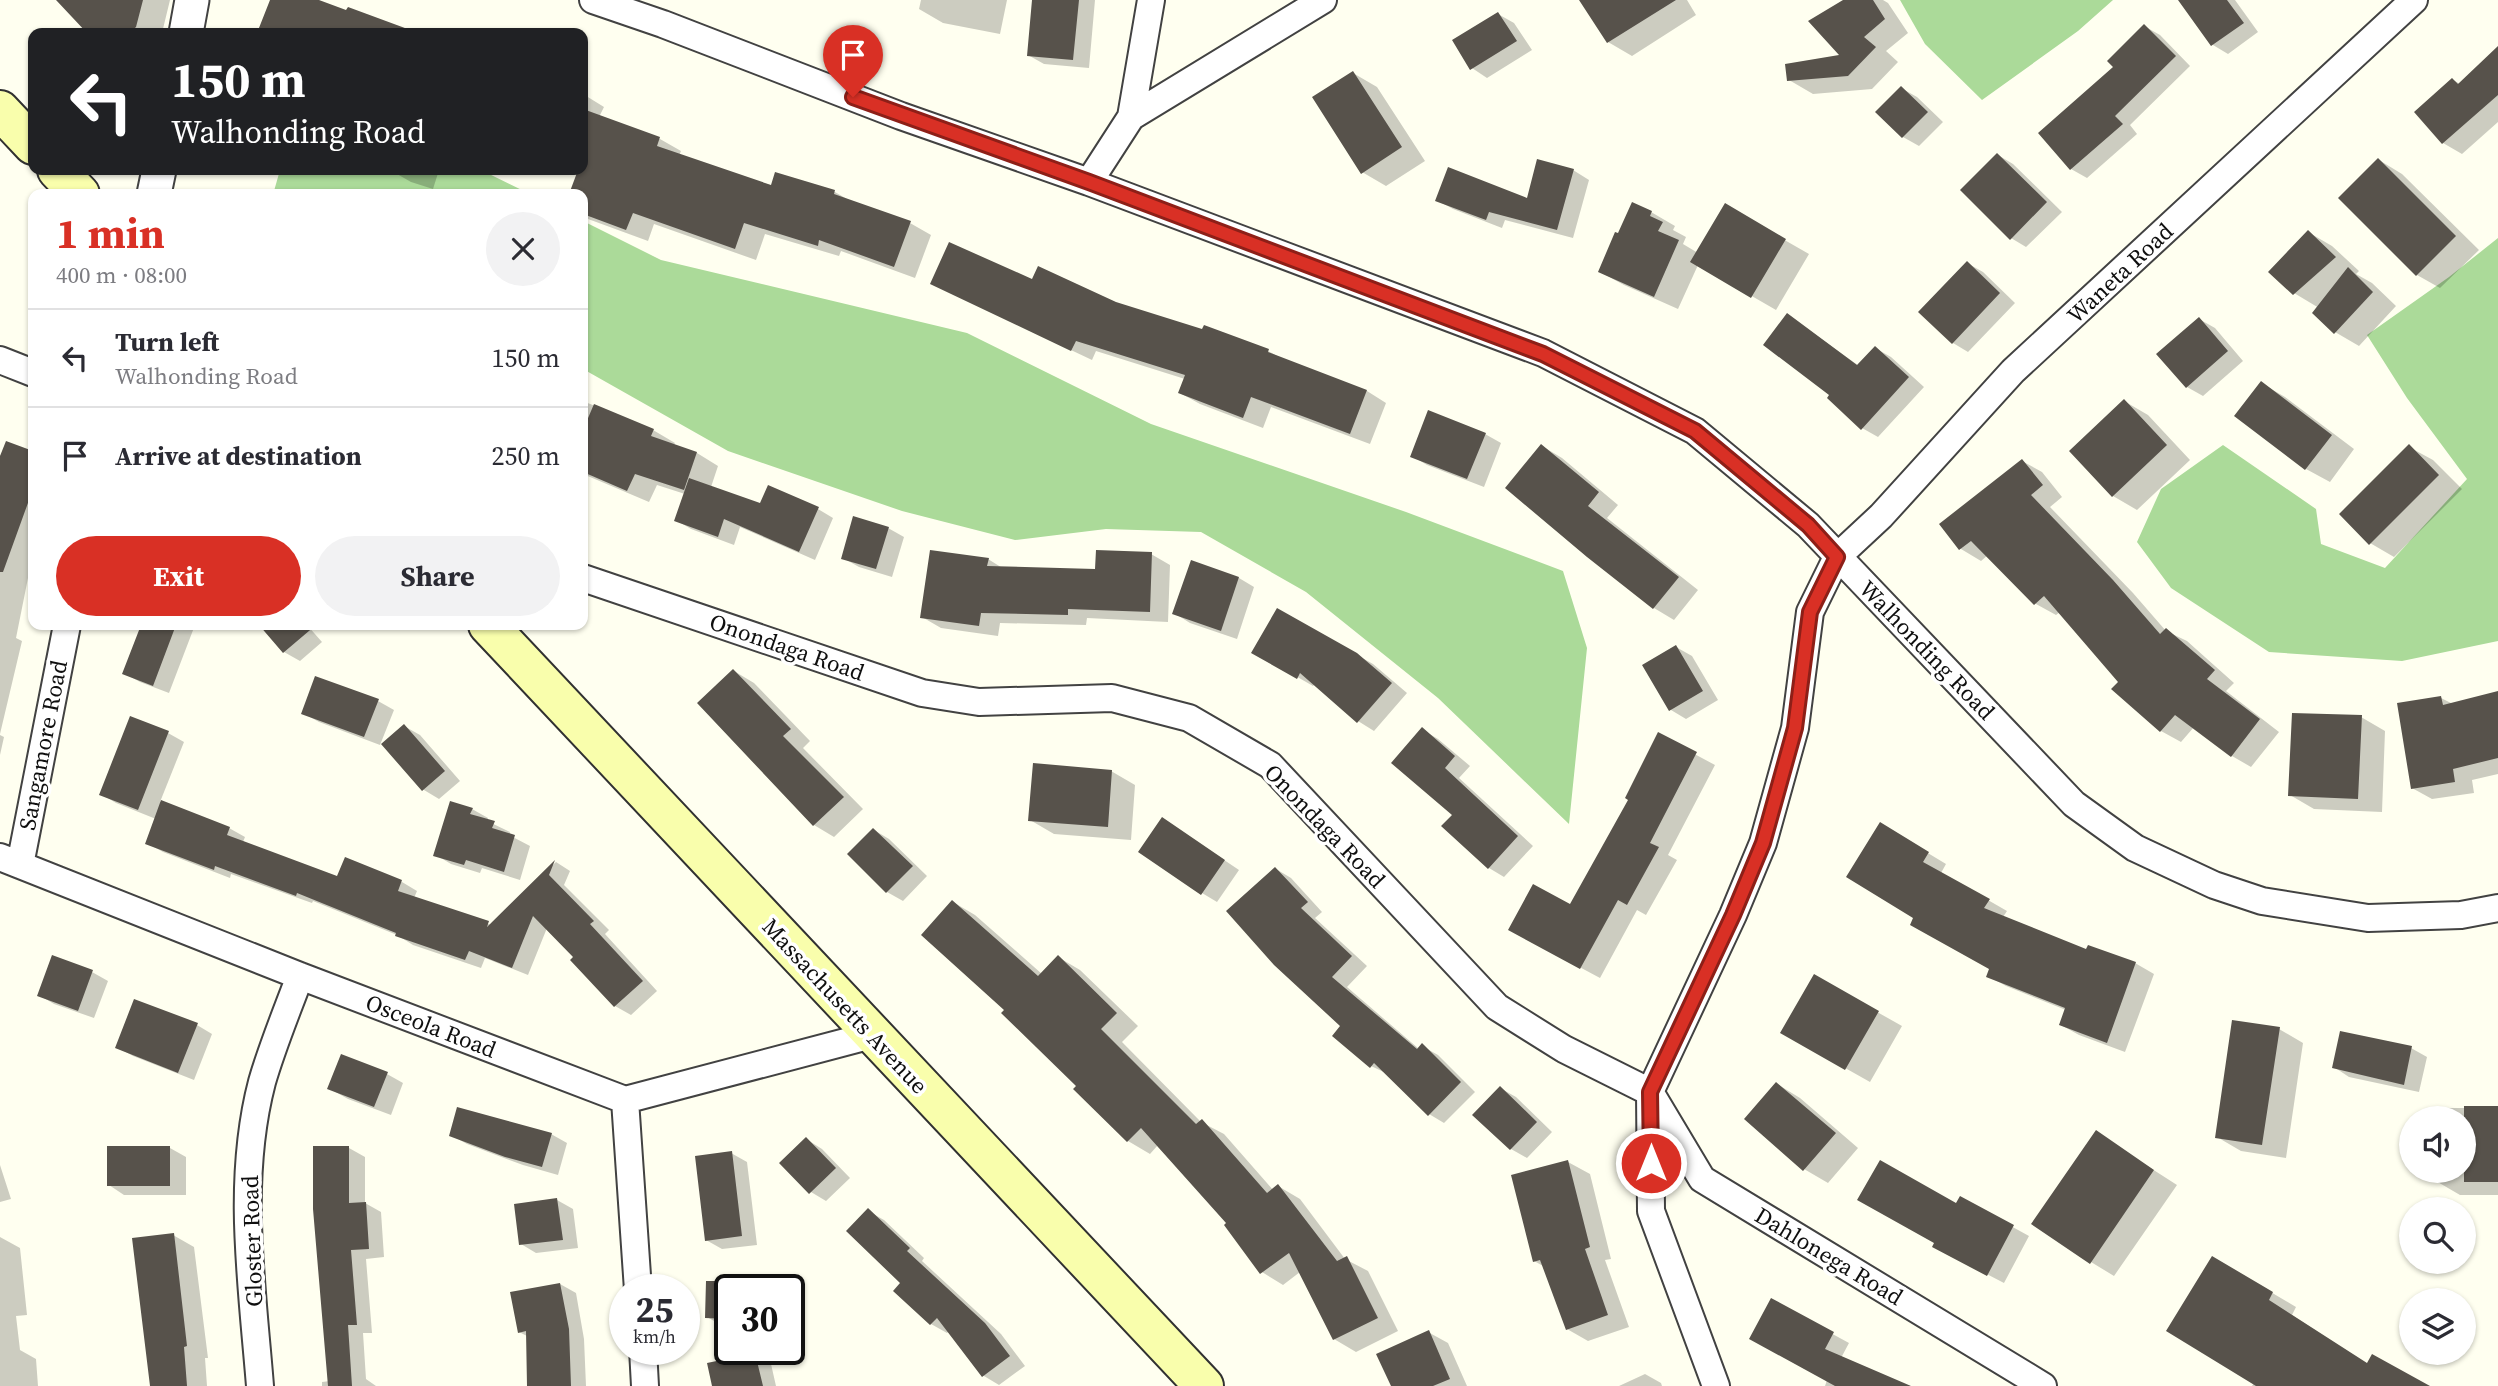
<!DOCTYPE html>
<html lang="en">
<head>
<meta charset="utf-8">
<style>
  :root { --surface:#fff; --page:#f2f2f3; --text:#2b2b33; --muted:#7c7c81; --line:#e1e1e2; --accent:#d93025 }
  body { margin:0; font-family:"Source Serif 4",serif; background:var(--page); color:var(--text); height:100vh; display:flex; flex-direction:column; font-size:26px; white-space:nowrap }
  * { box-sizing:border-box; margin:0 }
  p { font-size:23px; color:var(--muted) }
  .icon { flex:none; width:38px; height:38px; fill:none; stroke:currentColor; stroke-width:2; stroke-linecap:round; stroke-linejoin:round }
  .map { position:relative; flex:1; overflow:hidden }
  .drawer { position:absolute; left:28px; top:189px; width:560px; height:441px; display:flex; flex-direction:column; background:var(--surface); border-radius:14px; box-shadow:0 2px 5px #0004 }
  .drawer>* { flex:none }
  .banner { position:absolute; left:28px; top:28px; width:560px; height:147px; border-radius:14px; box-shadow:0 2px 5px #0004; background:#202124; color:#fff; overflow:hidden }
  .controls { position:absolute; left:2399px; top:1106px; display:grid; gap:14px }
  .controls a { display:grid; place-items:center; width:77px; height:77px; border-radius:50%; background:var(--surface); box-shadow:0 2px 5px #0004; font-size:35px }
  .speed { position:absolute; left:609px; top:1274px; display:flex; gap:14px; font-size:35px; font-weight:700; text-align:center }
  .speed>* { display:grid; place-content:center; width:91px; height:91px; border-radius:50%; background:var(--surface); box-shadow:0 2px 5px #0004; line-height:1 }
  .speed small { font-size:18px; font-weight:400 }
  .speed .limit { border:4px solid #111; border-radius:10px; background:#fff; color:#111 }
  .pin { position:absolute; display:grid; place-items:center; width:60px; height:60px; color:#fff; margin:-72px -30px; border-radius:50% 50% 50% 0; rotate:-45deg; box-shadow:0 0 7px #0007 }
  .pin .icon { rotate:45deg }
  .me { position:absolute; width:77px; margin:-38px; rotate:0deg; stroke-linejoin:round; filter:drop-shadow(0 0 5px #0008) }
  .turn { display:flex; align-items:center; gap:24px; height:147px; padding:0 28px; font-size:32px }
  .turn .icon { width:91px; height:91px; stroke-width:2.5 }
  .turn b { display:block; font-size:49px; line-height:60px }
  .round { display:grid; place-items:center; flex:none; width:74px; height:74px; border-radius:37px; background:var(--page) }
  .summary { display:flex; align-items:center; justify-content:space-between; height:119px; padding:0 28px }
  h1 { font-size:42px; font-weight:700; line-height:52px; color:var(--accent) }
  .button { display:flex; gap:14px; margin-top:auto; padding:14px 28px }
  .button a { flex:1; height:80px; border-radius:42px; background:var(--accent); color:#fff; font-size:28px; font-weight:700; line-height:80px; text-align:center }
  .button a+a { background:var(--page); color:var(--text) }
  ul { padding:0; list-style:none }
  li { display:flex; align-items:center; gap:21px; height:98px; padding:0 28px; border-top:2px solid var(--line) }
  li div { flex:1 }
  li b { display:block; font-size:26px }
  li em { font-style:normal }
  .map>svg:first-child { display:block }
  .forest { fill:#abda99 }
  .shadow { fill:#0003 }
  .building { fill:#57524b }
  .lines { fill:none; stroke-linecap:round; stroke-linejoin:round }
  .minor-casing { stroke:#424242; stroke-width:30 }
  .tertiary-casing { stroke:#424242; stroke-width:37 }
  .secondary-casing { stroke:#313131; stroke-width:42 }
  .minor { stroke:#fff; stroke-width:26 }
  .tertiary { stroke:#fff; stroke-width:33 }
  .secondary { stroke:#f9feac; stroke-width:38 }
  .route-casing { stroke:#8d1f18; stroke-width:18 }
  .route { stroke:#d93025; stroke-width:12 }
  .labels { text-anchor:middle; stroke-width:7; stroke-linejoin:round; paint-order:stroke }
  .street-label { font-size:23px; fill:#0f0f0f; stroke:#fff }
</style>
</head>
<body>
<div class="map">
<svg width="2498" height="1386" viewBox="0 0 2498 1386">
  <rect width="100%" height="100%" fill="#fffff0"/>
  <path class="forest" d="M1900 0H2113L2078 31 1982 100 1925 44Z
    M280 170H481L530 194H281L274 191Z
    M583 221 661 260 967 333 1151 424 1406 512 1563 571 1587 648 1569 824 1438 698 1306 592 1201 532 1106 529 1015 540 902 511 728 451 583 369Z
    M2498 238V641L2402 661 2269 652 2171 588 2137 542 2161 489 2223 445 2316 509 2321 544 2385 568 2467 479 2407 398 2367 335 2449 277Z"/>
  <path class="shadow" d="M58 0H170L162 33H90Z
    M272 0H314L347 13 349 9 416 33H259Z
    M921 0H1007L1000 34 943 23 919 9Z
    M1034 0H1095L1089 68 1044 64 1028 55Z
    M1581 0H1687L1696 15 1632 56 1608 42Z
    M1846 0H1883L1888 3 1908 33 1886 51 1898 62 1872 89 1813 94 1789 80 1842 57Z
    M2180 0H2235L2258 32 2228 54 2213 45Z
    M1498 14 1514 23 1532 50 1487 78 1472 68Z
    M2144 26 2160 35 2190 66 2130 125 2137 134 2087 178 2071 169 2115 67Z
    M2498 48V122L2462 154 2443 143 2416 113 2453 80 2460 84Z
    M1353 73 1377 87 1425 161 1386 186 1362 172Z
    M1901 88 1917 97 1943 122 1919 146 1903 137Z
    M583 94 604 107 599 117 660 139 681 151 679 156 772 187 835 192 852 202 910 223 931 235 915 278 841 251 839 256 765 234 756 260 654 224 648 241 588 219 583 216V194H571L579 172 574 170H583Z
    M1998 155 2013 164 2062 212 2026 247 2011 238Z
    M2379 160 2402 174 2479 250 2440 288 2417 275Z
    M390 170H439L433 189 411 182Z
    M1573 170 1589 180 1573 238 1505 220 1502 228 1453 209 1437 200H1528Z
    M1725 206 1809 254 1776 310 1698 265 1678 309 1624 285 1600 272 1619 235 1651 212 1675 226 1673 230 1686 237 1683 244 1698 253Z
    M2308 232 2332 246 2359 271 2356 274 2372 283 2396 306 2359 346 2335 332 2319 308 2294 293Z
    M1967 263 1983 272 2015 303 1968 352 1953 343Z
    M1033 282 1268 351 1286 361 1367 391 1386 403 1370 444 1271 407 1263 428 1200 404 1180 393 1185 379 1096 351 1092 360 932 284Z
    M1788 315 1859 366 1875 348 1891 357 1924 387 1878 437 1862 428 1832 395Z
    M2199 319 2215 328 2243 361 2203 396 2187 387Z
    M2261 383 2285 397 2354 449 2330 482 2306 469Z
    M583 401 653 430 675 443 674 445 697 453 718 466 711 487 761 505 818 509 833 518 815 560 740 527 734 545 691 529 676 520 685 494 657 485 649 502 583 474Z
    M2124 401 2148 415 2190 460 2137 510 2113 496Z
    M1485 434 1501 443 1484 487 1427 465 1412 456Z
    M7 443 33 452V541L30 550 33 553 16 638 22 641 0 734V455L2 456Z
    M1542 446 1562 458 1618 505 1607 518 1698 590 1674 620 1654 608 1588 556Z
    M2409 447 2433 460 2462 489 2394 557 2370 543Z
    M2022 461 2042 472 2062 497 2050 507 2133 593 2166 631 2187 641 2234 683 2226 691 2279 732 2251 767 2232 756 2194 727 2181 742 2161 731 2060 612 2056 615 2036 604 1988 555 1981 561 1961 549 1941 524Z
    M888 528 904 537 892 577 859 567 843 558Z
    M1151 554 1170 565 1168 622 1087 618 1086 625 1000 623 998 636 941 628 922 617 988 559 1004 569 1097 571Z
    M1192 562 1239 578 1254 587 1237 639 1190 623 1174 613Z
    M1277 610 1373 664 1407 693 1374 731 1358 721 1315 684 1313 686 1254 652Z
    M143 625H195L169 693 140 682 124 673Z
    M261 625H307L322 642 300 661 284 652Z
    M1676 647 1692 656 1718 700 1686 719 1671 710Z
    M734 671 754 683 810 741 803 748 863 809 834 837 814 825Z
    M2498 693V774L2472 780 2474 793 2432 799 2412 788 2441 698 2453 704Z
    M378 701 394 710 380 745 319 722 303 713Z
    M2361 717 2385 731 2382 812 2314 809 2290 795Z
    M131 718 168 733 184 742 160 802 229 828 245 837 243 842 338 878 346 859 402 882 417 891 414 898 491 925 556 862 570 871 564 885 609 930 605 934 657 991 631 1015 615 1006 576 957 547 928 528 975 485 958 481 968 413 945 397 935 313 901 312 903 231 874 230 878 163 852 147 843 156 819 116 803 101 794Z
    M404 726 420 735 460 781 439 799 424 790 383 744Z
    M1423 730 1438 739 1470 766 1459 778 1533 846 1504 877 1489 868 1454 815Z
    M0 735 4 737 0 755Z
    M1659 735 1715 765 1668 855 1677 860 1646 915 1637 910 1600 978 1529 940 1570 906 1630 799Z
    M1111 771 1135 785 1131 840 1054 834 1030 820Z
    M472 809 488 818 487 821 510 832 509 835 530 846 520 880 482 868 480 873 451 864 436 855Z
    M1178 829 1239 870 1217 902 1202 893Z
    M874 830 889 839 927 876 903 901 887 892Z
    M1898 835 1946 864 1941 873 2007 911 2003 917 2087 951 2135 963 2154 974 2125 1052 2079 1035 2061 1025 2066 1010 2006 986 1988 976 1991 969 1916 918Z
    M1276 869 1291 878 1322 912 1315 918 1367 966 1347 987 1419 1049 1422 1046 1438 1055 1475 1092 1444 1123 1429 1114 1388 1074 1371 1066 1342 1026Z
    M953 902 975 915 1042 974 1058 957 1080 970 1138 1026 1122 1042 1201 1122 1224 1134 1273 1190 1278 1186 1300 1199 1345 1259 1368 1271 1398 1331 1356 1352 1334 1339 1300 1272 1283 1285 1262 1272 1229 1223 1158 1145 1150 1154 1128 1141 1007 1010Z
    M92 972 108 981 94 1018 54 1004 39 995Z
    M1815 977 1902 1026 1870 1082 1783 1033Z
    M197 1025 212 1034 194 1080 133 1056 117 1047Z
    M2279 1029 2303 1043 2286 1158 2241 1151 2217 1137Z
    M2411 1048 2427 1057 2419 1092 2349 1077 2334 1067Z
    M342 1056 387 1074 403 1083 391 1115 348 1099 332 1090Z
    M1777 1084 1800 1098 1858 1148 1828 1183 1804 1169Z
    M1500 1088 1516 1097 1552 1132 1527 1158 1511 1149Z
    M2435 1108H2498V1195H2460L2436 1181V1171H2464V1118H2435Z
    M2096 1133 2177 1185 2114 1276 2091 1262Z
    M551 1134 567 1143 558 1175 523 1165 467 1144 451 1135Z
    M806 1139 822 1149 850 1178 826 1201 811 1192Z
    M170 1148 186 1157V1195H124L109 1185Z
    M349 1148 365 1157V1203L381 1212 384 1257 366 1259 372 1333H363L366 1379 376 1386H322V1382L330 1381Z
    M731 1153 747 1162 757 1245 722 1249 706 1240Z
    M1568 1162 1590 1174 1611 1259 1605 1260 1629 1327 1588 1341 1567 1329 1545 1267 1534 1261Z
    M0 1165 11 1199 0 1202Z
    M1960 1198 2029 1236 2004 1283 1950 1255 1956 1206Z
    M557 1200 573 1209 578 1248 536 1253 521 1244Z
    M868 1211 884 1220 924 1258 922 1261 1001 1334 1025 1366 999 1385 984 1376 949 1331 947 1333 931 1324 896 1291 903 1283Z
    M173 1235 194 1247 208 1358H205L207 1386H152Z
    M0 1237 20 1248 27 1315 16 1316 20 1350 36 1359 38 1386H0Z
    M2213 1258 2296 1307 2292 1315 2368 1365 2426 1386H2252L2254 1383Z
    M707 1283H743L754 1290H730V1326H723L707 1317Z
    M560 1284 576 1293 584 1339 586 1386H529L527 1336 519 1332Z
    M1772 1301 1849 1343 1841 1358 1898 1386H1825L1827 1380Z
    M1428 1332 1448 1343 1467 1386H1393Z
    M755 1355 771 1364 776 1386H713Z
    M1645 1374 1661 1383 1662 1386H1619Z"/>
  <path class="building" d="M56 0H143L136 27 129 33H87Z
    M270 0H319L346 10 348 7 413 31 412 33H257Z
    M1032 0H1079L1073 60 1027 56Z
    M1579 0H1676L1607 43Z
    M1843 0H1873L1885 19 1864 37 1876 47 1848 76 1787 81 1785 64 1839 55 1808 21Z
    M2178 0H2227L2244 23 2211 46Z
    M1498 12 1517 41 1470 70 1452 40Z
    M2144 24 2176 56 2115 116 2123 124 2070 170 2038 133 2113 67 2107 61Z
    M2498 46V95L2442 144 2414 112 2452 78 2458 84Z
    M1353 71 1402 147 1361 174 1312 97Z
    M1901 86 1928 112 1902 138 1875 112Z
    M583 109 660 137 657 146 771 185 775 172 835 190 834 194 911 221 894 267 819 240 818 246 744 223 735 249 633 213 626 230 583 214V194H569L578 170H583Z
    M1997 153 2047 202 2010 240 1960 190Z
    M2378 158 2456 236 2416 276 2338 198Z
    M1537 159 1574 169 1557 230 1489 212 1486 220 1435 201 1448 167 1527 198Z
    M1632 202 1652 211 1650 216 1663 222 1658 231 1679 240 1654 297 1598 272 1615 232 1618 233Z
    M1725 203 1786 239 1751 298 1690 262Z
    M2308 230 2336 257 2293 295 2268 272Z
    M949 242 1032 279 1038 266 1116 302 1202 329 1204 325 1269 349 1268 352 1367 390 1350 434 1251 397 1243 418 1178 393 1185 375 1076 341 1071 351 930 284Z
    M1967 261 2000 293 1952 344 1918 312Z
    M2348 267 2373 292 2334 334 2312 313Z
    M1787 313 1857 365 1875 346 1909 377 1861 430 1827 398 1829 395 1763 345Z
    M2199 317 2228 351 2186 388 2156 354Z
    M2261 381 2332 435 2305 470 2234 416Z
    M2124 399 2167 445 2112 497 2069 451Z
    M594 404 654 429 651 436 697 452 684 490 635 474 627 491 583 472V430Z
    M1428 410 1486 433 1467 479 1410 457Z
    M6 441 33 451V489L3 572H0V456Z
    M1541 444 1599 492 1588 506 1679 577 1653 609 1587 557 1505 488Z
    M2409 444 2439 475 2369 545 2339 514Z
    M2022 459 2043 485 2031 495 2113 580 2160 634 2166 628 2215 670 2207 679 2260 719 2231 757 2175 715 2160 732 2111 689 2118 682 2044 596 2034 605 1971 541 1959 550 1939 524Z
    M689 478 760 503 768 485 819 507 799 552 724 519 718 537 674 521Z
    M853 516 889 527 876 569 841 559Z
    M930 550 989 558 987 566 1095 569 1096 550 1152 552 1150 612 1068 609V615L981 613 979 626 920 618Z
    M1191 560 1239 577 1221 631 1172 614Z
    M1277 608 1357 653 1392 683 1357 723 1300 673 1297 679 1251 653Z
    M141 625H176L153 686 122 674Z
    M259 625H316L283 653Z
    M1676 645 1703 691 1669 711 1642 665Z
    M733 669 791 729 783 736 844 797 813 826 697 703Z
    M315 676 379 699 364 737 301 714Z
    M2498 691V758L2453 769 2455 782 2411 789 2397 703 2441 696 2443 705Z
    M2292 713 2362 715 2358 799 2288 796Z
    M130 716 169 731 138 810 99 795Z
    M404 724 445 771 422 791 381 744Z
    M1422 727 1455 756 1445 768 1518 836 1488 869 1441 826 1452 815 1391 763Z
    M1658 732 1697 752 1650 843 1659 847 1627 905 1618 900 1580 969 1508 930 1533 884 1570 904 1628 800 1625 798Z
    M1033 763 1112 770 1108 827 1028 821Z
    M161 800 230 827 227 835 337 876 345 857 402 880 398 891 489 921 487 927 555 860 549 875 594 921 590 924 643 981 614 1007 570 960 573 957 533 916 512 968 469 951 465 960 395 936 396 933 297 893 296 896 215 866 214 870 145 844Z
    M450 801 473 808 470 814 495 821 492 828 515 835 504 872 466 860 464 865 433 856Z
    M1162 817 1225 860 1201 895 1138 852Z
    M1880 822 1929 852 1923 862 1990 899 1984 908 2086 949 2088 945 2136 962 2107 1043 2059 1025 2065 1008 1986 977 1989 969 1910 925 1913 918 1846 877Z
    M873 828 913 866 886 893 847 854Z
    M1275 867 1308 902 1301 908 1352 956 1332 977 1417 1049 1422 1043 1461 1082 1428 1116 1374 1063 1370 1068 1332 1036 1340 1026 1274 965 1226 911Z
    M952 900 1038 976 1058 955 1117 1013 1101 1029 1196 1124 1202 1119 1267 1193 1278 1184 1337 1261 1347 1256 1378 1318 1333 1340 1289 1253 1260 1274 1224 1225 1226 1223 1141 1128 1127 1142 1073 1089 1076 1086 1001 1013 1004 1010 921 935Z
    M52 955 93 970 78 1011 37 996Z
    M1814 974 1879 1011 1845 1070 1780 1033Z
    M134 999 198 1023 178 1073 115 1048Z
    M2232 1020 2280 1027 2262 1145 2215 1138Z
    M2340 1031 2412 1046 2404 1085 2332 1068Z
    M341 1054 388 1072 374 1107 327 1089Z
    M1776 1082 1836 1133 1803 1171 1744 1119Z
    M1500 1086 1537 1122 1510 1150 1472 1115Z
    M2464 1106H2498V1182H2464Z
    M457 1107 552 1133 542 1167 505 1157 449 1136Z
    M2096 1130 2154 1170 2090 1264 2031 1224Z
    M806 1137 836 1168 809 1194 779 1163Z
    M107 1146H170V1186H107Z
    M313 1146H349V1203L366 1202 369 1249 351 1250 357 1325H348L352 1386H328L313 1209Z
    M732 1151 742 1236 705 1241 695 1156Z
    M1568 1160 1590 1247 1585 1249 1608 1315 1566 1330 1540 1260 1533 1262 1511 1175Z
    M1880 1160 1956 1203 1960 1196 2014 1225 1987 1276 1932 1247 1934 1243 1857 1200Z
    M557 1198 563 1240 519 1245 514 1204Z
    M868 1208 910 1248 907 1251 985 1323 1010 1356 982 1377 937 1318 930 1325 893 1291 900 1283 846 1231Z
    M174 1233 187 1346 184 1347 187 1386H150L132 1238Z
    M2212 1256 2273 1292 2269 1300 2367 1363 2372 1354 2430 1386H2256L2166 1331Z
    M706 1281H730V1319L705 1318Z
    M560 1283 569 1329 571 1386H527L526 1331 518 1333 510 1292Z
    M1771 1298 1834 1332 1825 1349 1911 1386H1835L1749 1339Z
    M1429 1330 1450 1379 1433 1386H1391L1376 1354Z
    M755 1353 763 1386H712L707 1363Z"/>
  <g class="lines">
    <defs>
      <path id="minor" d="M593 0 663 24 901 116 1089 182 1543 353 1695 431 1808 525 2074 804 2135 848 2214 885 2262 901 2368 918 2461 915 2498 908
        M1131 117 1151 0
        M1089 182 1131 117 1323 0
        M0 360 33 373
        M583 578 922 693 979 702 1112 698 1189 718 1270 765 1497 1007 1564 1049 1650 1092 1702 1179 2043 1386
        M0 857 300 976 625 1100 872 1035
        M20 865 67 625
        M625 1100 638 1290
        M643 1349 645 1386
        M260 1386C252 1285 236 1181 262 1082 272 1047 287 1011 300 976
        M1716 1386 1651 1211 1650 1092 1733 915 1763 843 1795 728 1810 612 1837 557 1881 516 2013 371 2414 0"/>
      <path id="tertiary" d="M186 33 192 0
        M154 194 159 170"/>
      <path id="secondary" d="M0 110 33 145
        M57 170 80 194
        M488 625 1204 1386"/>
    </defs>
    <use href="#minor" class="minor-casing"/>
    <use href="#tertiary" class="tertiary-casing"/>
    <use href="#secondary" class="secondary-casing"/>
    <use href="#minor" class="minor"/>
    <use href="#tertiary" class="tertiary"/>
    <use href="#secondary" class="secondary"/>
  </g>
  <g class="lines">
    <defs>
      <path id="route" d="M853 97 1089 182 1543 354 1695 431 1808 525 1837 557 1810 612 1795 728 1763 843 1733 915 1650 1092 1651 1163"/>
    </defs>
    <use href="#route" class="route-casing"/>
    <use href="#route" class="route"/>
  </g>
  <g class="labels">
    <g class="street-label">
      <text transform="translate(2120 273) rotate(-43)" y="8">Waneta Road</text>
      <text transform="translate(787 647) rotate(19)" y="8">Onondaga Road</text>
      <text transform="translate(1927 650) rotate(46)" y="8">Walhonding Road</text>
      <text transform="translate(43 745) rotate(-79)" y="8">Sangamore Road</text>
      <text transform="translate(1325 826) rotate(46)" y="8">Onondaga Road</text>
      <text transform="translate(845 1006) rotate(47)" y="8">Massachusetts Avenue</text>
      <text transform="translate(431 1026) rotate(21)" y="8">Osceola Road</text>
      <text transform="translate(252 1241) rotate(-92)" y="8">Gloster Road</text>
      <text transform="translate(1829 1256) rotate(31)" y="8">Dahlonega Road</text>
    </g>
  </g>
</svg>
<div class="controls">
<a><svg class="icon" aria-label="sound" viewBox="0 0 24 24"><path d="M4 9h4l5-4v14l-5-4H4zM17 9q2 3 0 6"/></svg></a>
<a><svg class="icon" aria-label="search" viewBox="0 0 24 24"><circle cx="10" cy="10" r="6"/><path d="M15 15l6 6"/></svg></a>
<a><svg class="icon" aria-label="layers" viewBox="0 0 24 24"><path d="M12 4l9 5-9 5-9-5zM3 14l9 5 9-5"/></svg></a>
</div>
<div class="speed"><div>25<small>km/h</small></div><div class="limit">30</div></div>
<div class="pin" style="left:853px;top:97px;background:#d93025"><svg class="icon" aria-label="arrive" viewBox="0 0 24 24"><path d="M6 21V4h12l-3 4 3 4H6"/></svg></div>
<svg class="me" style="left:1651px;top:1163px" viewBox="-20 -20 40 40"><circle r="17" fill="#d93025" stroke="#fff" stroke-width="3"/><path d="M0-11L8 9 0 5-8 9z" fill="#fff"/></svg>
<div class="banner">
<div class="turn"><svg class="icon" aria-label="left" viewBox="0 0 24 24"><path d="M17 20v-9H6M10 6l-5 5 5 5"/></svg><div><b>150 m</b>Walhonding Road</div></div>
</div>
<section class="drawer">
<div class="summary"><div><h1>1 min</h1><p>400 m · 08:00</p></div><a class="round"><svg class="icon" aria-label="close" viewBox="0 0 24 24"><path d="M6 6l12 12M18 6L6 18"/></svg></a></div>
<ul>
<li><svg class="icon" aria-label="left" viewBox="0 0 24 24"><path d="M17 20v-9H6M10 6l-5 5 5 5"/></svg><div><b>Turn left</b><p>Walhonding Road</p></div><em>150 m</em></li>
<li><svg class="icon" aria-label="arrive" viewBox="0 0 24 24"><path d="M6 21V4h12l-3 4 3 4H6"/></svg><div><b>Arrive at destination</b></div><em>250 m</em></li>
</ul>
<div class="button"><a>Exit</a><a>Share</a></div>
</section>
</div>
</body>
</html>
